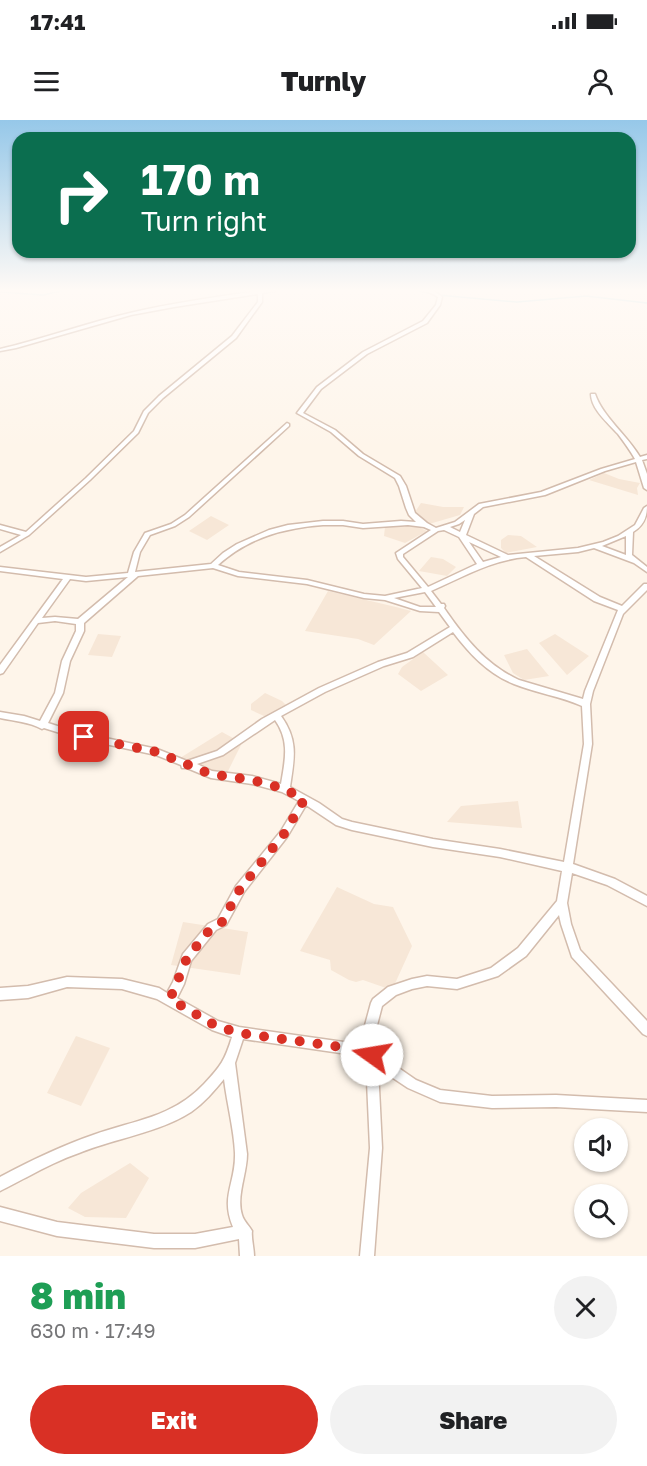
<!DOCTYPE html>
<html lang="en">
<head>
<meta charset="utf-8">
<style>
  :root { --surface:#fff; --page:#f2f2f2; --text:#202124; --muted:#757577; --accent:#d93025 }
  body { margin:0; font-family:"Golos Text",sans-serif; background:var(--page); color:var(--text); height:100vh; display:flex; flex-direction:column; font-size:22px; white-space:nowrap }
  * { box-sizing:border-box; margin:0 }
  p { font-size:20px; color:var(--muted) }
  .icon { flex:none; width:33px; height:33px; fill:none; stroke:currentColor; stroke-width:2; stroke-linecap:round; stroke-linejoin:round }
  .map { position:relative; height:1136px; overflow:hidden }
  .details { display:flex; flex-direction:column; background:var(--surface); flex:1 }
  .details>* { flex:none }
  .guide { position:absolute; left:12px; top:12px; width:624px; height:126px; border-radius:18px; box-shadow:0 2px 4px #0004; background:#0b6e4f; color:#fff; overflow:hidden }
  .tools { position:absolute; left:574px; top:998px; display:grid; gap:12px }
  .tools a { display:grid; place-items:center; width:54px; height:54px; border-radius:50%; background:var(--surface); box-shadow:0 2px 4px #0004; font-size:30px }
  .pin { position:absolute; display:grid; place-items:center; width:51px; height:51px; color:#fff; margin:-26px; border-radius:12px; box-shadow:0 3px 9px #0006 }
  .me { position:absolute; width:66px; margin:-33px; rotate:283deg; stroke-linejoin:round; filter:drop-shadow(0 0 4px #0008) }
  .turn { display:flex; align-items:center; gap:21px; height:126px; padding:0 30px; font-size:27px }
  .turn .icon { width:78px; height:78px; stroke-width:2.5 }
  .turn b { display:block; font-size:42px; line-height:51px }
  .round { display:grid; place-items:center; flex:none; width:63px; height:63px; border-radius:32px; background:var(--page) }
  .head { display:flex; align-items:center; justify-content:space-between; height:102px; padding:0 30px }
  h1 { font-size:36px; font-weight:800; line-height:45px; color:#1e9e55 }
  .primary-button { display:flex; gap:12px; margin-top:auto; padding:12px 30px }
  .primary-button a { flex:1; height:69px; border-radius:36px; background:var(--accent); color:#fff; font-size:24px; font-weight:800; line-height:69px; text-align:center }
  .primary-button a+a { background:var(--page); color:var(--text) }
  .status { display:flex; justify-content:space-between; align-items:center; height:42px; padding:0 30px; background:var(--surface); direction:ltr }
  .status svg { height:16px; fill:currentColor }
  header { display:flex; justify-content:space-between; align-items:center; height:78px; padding:0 30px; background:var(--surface); font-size:27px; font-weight:800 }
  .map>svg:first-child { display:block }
  .residential { fill:#f7e7d7 }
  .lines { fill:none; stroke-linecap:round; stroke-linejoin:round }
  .stream { stroke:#a0d6de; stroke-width:1.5 }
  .minor-casing { stroke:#d3bcad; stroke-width:3 }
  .minor { fill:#fff; fill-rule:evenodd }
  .route { stroke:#d93025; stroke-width:10; stroke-dasharray:0 18 }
</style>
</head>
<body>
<div class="status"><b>17:41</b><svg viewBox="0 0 49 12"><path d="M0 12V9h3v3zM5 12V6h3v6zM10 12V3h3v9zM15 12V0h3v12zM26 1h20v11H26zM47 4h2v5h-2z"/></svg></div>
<header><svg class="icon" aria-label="menu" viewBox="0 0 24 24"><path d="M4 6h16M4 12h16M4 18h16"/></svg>Turnly<svg class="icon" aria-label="person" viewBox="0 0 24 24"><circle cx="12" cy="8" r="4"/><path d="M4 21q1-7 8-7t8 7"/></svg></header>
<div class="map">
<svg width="647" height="1136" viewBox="0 0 647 1136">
  <rect width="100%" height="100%" fill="#fef5ea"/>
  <path class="residential" d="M604 353 619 359 640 363 637 368 638 375 589 360Z
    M421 383 443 387H464L460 395 429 404 415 392Z
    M211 396 229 405 207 420 189 411Z
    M416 406 427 411 405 423 384 416 385 407Z
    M508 415 521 416 537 427 506 433 501 428V420Z
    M431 437 443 439 456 447 447 456 419 451Z
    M328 471 396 487 411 491 374 525 358 519 305 511Z
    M98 514 121 516 112 537 88 535Z
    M555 514 589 536 567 555 539 523Z
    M527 529 549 556 524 560 513 553 504 535Z
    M423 532 448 555 421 571 398 554 402 547Z
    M265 573 282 581 287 586 272 595 264 596 251 590V584Z
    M222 612 242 623 226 655 204 652 179 641 180 638Z
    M518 681 522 708 447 702 461 686Z
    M337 767 374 784 393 787 412 826 393 868H386L363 860 356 862 349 860 331 850 330 840 300 831Z
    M183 802 248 812 240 855 171 845Z
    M76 916 110 928 81 986 47 973Z
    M130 1043 149 1058 126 1098 85 1097 68 1088 81 1073Z"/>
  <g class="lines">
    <path class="stream" d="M411 169 433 174
      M0 172 43 175 69 169
      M438 175 517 182 586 176 647 183"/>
    <defs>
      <path id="minor" d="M272 169H284L262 173V182L236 218 163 278 148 293 138 313 90 360 29 415 0 432V427L21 415 0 409V405L26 412 86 358 134 311 144 291 159 276 232 216 258 182V174L174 187 131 195 16 228 0 231V229C44 219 86 203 130 193 176 182 224 176 272 169Z
        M420 169C429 169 436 171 442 177L440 185 427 203 367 234 321 269 303 293 335 310 363 334 400 356 406 366 415 393 427 403 436 408 455 402 479 384 541 372 601 349 635 339C630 330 624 322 618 314 608 303 591 289 591 274H595C603 297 627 315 640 337L647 335V339L642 340 647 354V370L644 368 636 342 605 351 545 375 483 387 474 394 466 415 508 435 578 428 603 422 618 416 635 405 644 388 647 386C647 398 643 406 633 412L632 435 647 447V452L634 443 594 428 578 432 534 436 600 477 622 486 644 464H647V470L623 494 593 571 590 584 592 624 573 744 615 759 647 776V786L607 765 572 753 567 783 571 804 580 830 647 901V916L643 914 572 837 561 804 559 795 526 836 498 856 457 869 427 866 412 869 396 875 382 886 376 909 377 933 416 960 440 970 492 976 556 975 647 980V992L556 987 492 988 440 982 408 968 378 948 382 1028 374 1136H360L370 1028 366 939 361 936 243 919 235 943 247 1034C247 1054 236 1076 242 1095 244 1102 249 1105 252 1111 251 1118 254 1128 254 1136H240L239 1119 195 1128H154L57 1116 0 1101V1087L57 1102 154 1114H195L233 1107C220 1076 236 1063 235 1033 234 1009 227 984 224 959 214 971 204 983 191 992 158 1013 116 1018 79 1033 62 1039 45 1047 29 1056 19 1061 10 1066 0 1071V1057C30 1041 61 1026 93 1015 134 1000 172 998 204 964 221 946 225 940 232 917L212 910 157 879 122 869 67 867 28 878 0 880V868L28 866 67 857 122 859 159 868 167 873 173 862 183 834 208 804 218 799 236 766 281 711 299 681 282 672 252 664 211 658 187 648H182L181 645 156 635 73 617 44 608 42 609C30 602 14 601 0 598V592L24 596 40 601 55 573 62 541 76 511V504L55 501 38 503 3 553 0 554V545L63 459 0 451V447L86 457 128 453 134 432 145 413 171 404 185 395 287 303 289 304V306L189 397 175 406 150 415 140 432 135 452 211 444 223 433 237 424 269 410 288 405 323 401H343L363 404 401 401 416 402 409 395 406 388 399 366 395 358 359 336 331 312 297 293 317 267 363 232 423 201 436 185 438 177 433 174ZM465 400 460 412 450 407 459 404ZM323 405H343L363 408 408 405 424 407 431 410 396 433 398 439 422 468 385 476 364 474 307 460 239 452 218 445C248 418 283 408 323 405ZM444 410 459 417 477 444 428 467 403 437V434L438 411ZM626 416V435L602 426ZM469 422 501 437 483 442ZM526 437 594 481 618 490 585 571 583 579 519 560C486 545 464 517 444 488L445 486 444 484H441L431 471C463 457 491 440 526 437ZM213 448 238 456 307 464 364 478 385 480 420 491 439 492 450 507 407 533 378 542 319 568 262 599 217 631 187 641 157 629 73 611 48 603 63 573 70 541 84 511V503L138 456ZM128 457 78 499 55 497 42 498 70 459 86 461ZM425 472 436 487H420L394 478ZM453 512C469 533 488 554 514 564 536 573 560 576 582 586L584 624 564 742 500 729 433 719 352 702 342 699 319 683 290 667C294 639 299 621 281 596L325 572 384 546 413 537ZM275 600C290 621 285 640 281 664L252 656 212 651 197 644 223 635ZM306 685 336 705 352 710 433 727 500 737 562 751 557 781 518 828 491 848 457 859 427 856 412 859 388 867 373 879 371 883 364 909 365 925 239 907 218 901 177 878 184 864 191 841 216 810 226 805 244 772 287 717Z"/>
    </defs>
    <use href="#minor" class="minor-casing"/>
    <use href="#minor" class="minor"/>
  </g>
  <linearGradient id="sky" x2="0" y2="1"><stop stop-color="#96c8e9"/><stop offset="0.52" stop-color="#fffaf6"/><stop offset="1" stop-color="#fffaf6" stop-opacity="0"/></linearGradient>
  <rect width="647" height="328" fill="url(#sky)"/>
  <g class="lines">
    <path class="route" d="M84 617 157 632 210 654 252 660 285 669 304 680 284 714 240 769 222 802 212 807 187 838 170 879 216 906 239 913 363 930 372 935"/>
  </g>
</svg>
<div class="tools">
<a><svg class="icon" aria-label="sound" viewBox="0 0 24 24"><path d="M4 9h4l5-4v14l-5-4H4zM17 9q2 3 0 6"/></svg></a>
<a><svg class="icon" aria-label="search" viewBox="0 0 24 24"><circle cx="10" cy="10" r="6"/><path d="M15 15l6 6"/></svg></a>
</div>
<div class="pin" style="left:84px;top:617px;background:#d93025"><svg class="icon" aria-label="arrive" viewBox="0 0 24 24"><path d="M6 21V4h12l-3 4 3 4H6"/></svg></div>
<svg class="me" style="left:372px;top:935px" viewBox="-20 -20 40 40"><circle r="19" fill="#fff"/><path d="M0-13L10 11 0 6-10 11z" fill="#d93025"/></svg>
<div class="guide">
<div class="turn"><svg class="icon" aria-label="right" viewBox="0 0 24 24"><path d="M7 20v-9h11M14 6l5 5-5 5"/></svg><div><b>170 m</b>Turn right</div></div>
</div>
</div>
<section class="details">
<div class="head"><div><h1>8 min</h1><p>630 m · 17:49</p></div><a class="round"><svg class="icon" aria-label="close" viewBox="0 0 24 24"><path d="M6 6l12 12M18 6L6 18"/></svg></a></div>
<div class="primary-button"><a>Exit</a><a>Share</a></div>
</section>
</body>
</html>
